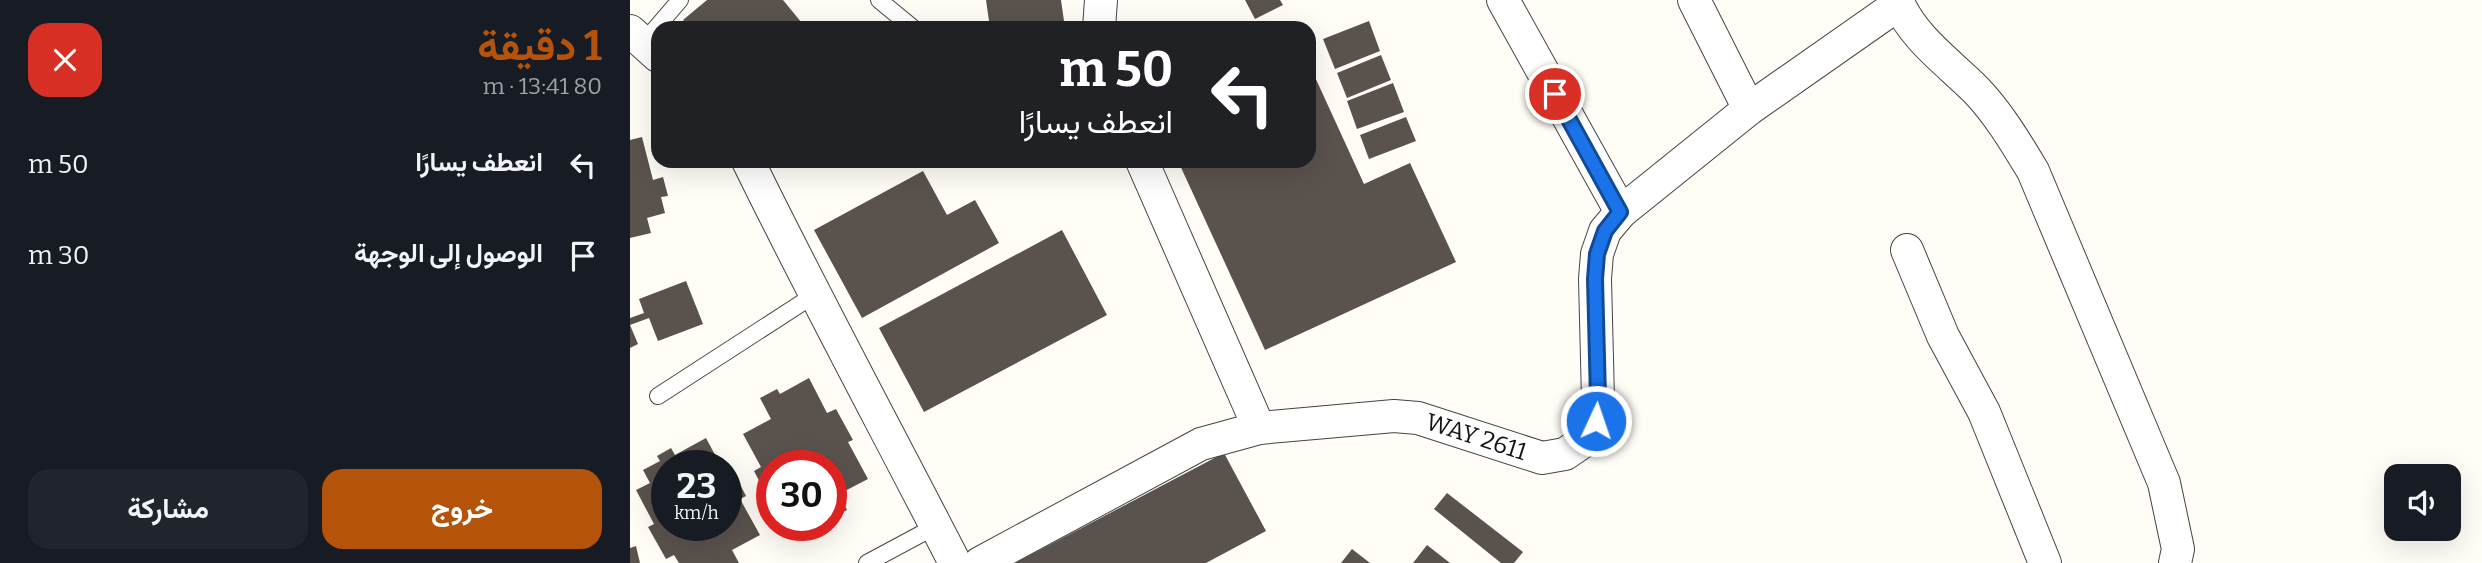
<!DOCTYPE html>
<html lang="ar">
<head>
<meta charset="utf-8">
<style>
  :root { --surface:#171b24; --page:#20242c; --text:#f1f3f6; --muted:#9ea1a6; --accent:#b45309 }
  body { margin:0; font-family:Bitter,Vazirmatn,serif; background:var(--page); color:var(--text); direction:rtl; height:100vh; display:flex; flex-direction:column; font-size:26px; white-space:nowrap }
  * { box-sizing:border-box; margin:0 }
  p { font-size:23px; color:var(--muted) }
  .icon { flex:none; width:38px; height:38px; fill:none; stroke:currentColor; stroke-width:2; stroke-linecap:round; stroke-linejoin:round }
  .map { position:relative; flex:1; overflow:hidden; direction:ltr }
  .side { display:flex; flex-direction:column; background:var(--surface); width:630px }
  .side>* { flex:none }
  .guide { position:absolute; left:21px; top:21px; width:665px; height:147px; border-radius:21px; box-shadow:0 7px 28px #0002; direction:rtl; background:#202124; color:#fff; overflow:hidden }
  .fabs { position:absolute; left:1754px; top:464px; display:grid; gap:14px }
  .fabs a { display:grid; place-items:center; width:77px; height:77px; border-radius:14px; background:var(--surface); box-shadow:0 7px 28px #0002; font-size:35px }
  .speed { position:absolute; left:21px; top:450px; display:flex; gap:14px; font-size:35px; font-weight:700; text-align:center }
  .speed>* { display:grid; place-content:center; width:91px; height:91px; border-radius:50%; background:var(--surface); box-shadow:0 7px 28px #0002; line-height:1 }
  .speed small { font-size:18px; font-weight:400 }
  .speed .limit { border:10px solid #d22; background:#fff; color:#111 }
  .pin { position:absolute; display:grid; place-items:center; width:60px; height:60px; color:#fff; margin:-30px; border:4px solid #fff; border-radius:50%; box-shadow:0 2px 7px #0007 }
  .me { position:absolute; width:77px; margin:-38px; rotate:3deg; stroke-linejoin:round; filter:drop-shadow(0 0 5px #0008) }
  .turn { display:flex; align-items:center; gap:24px; height:147px; padding:0 28px; font-size:32px }
  .turn .icon { width:91px; height:91px; stroke-width:2.5 }
  .turn b { display:block; font-size:49px; line-height:60px }
  .round { display:grid; place-items:center; flex:none; width:74px; height:74px; border-radius:21px; background:var(--page) }
  .summary { display:flex; align-items:center; justify-content:space-between; height:119px; padding:0 28px }
  h1 { font-size:42px; font-weight:700; line-height:52px; color:var(--accent) }
  .button { display:flex; gap:14px; margin-top:auto; padding:14px 28px }
  .button a { flex:1; height:80px; border-radius:21px; background:var(--accent); color:#fff; font-size:28px; font-weight:700; line-height:80px; text-align:center }
  .button a+a { background:var(--page); color:var(--text) }
  ul { padding:0; list-style:none }
  li { display:flex; align-items:center; gap:21px; height:91px; padding:0 28px }
  li div { flex:1 }
  li b { display:block; font-size:26px }
  li em { font-style:normal }
  main { display:flex; flex:1; min-height:0 }
  .map>svg:first-child { display:block }
  .building { fill:#5a524d }
  .lines { fill:none; stroke-linecap:round; stroke-linejoin:round }
  .service-casing { stroke:#444; stroke-width:18 }
  .minor-casing { stroke:#444; stroke-width:34 }
  .service { stroke:#fff; stroke-width:16 }
  .minor { stroke:#fff; stroke-width:32 }
  .route-casing { stroke:#114b97; stroke-width:18 }
  .route { stroke:#1a73e8; stroke-width:12 }
  .labels { text-anchor:middle; stroke-width:7; stroke-linejoin:round; paint-order:stroke }
  .street-label { font-size:24px; fill:#111; stroke:#fff }
</style>
</head>
<body>
<main>
<div class="map">
<svg width="1852" height="563" viewBox="0 0 1852 563">
  <rect width="100%" height="100%" fill="#fffdf5"/>
  <path class="building" d="M77 0H153L176 28H60L53 20Z
    M356 0H431L435 28H360Z
    M615 0H650L653 5 625 19Z
    M739 21 750 51 705 69 693 39Z
    M751 55 761 80 717 98 707 73Z
    M679 64 734 184 780 163 826 262 635 350 548 161H679Z
    M763 83 774 112 727 129 717 101Z
    M776 117 786 141 739 159 730 135Z
    M12 137 23 180 33 177 38 196 31 197 35 213 17 218 21 233 0 238V140Z
    M293 171 317 215 345 200 369 243 232 318 184 230Z
    M432 230 477 315 294 412 249 328Z
    M56 281 73 324 28 341 19 318 0 325 8 344 0 348V318L14 313 9 299Z
    M179 378 197 413 206 409 223 440 218 442 238 479 209 494 217 510 201 518V466H142V505L124 471 131 467 113 434 141 419 130 398 147 389 150 394Z
    M76 438 91 466H37V525H96V469L101 467 116 496 110 499 130 535 102 550 109 563H49L44 555 36 559 18 527 24 524 6 490 20 483 13 470 30 461 27 456 41 448 45 455Z
    M594 453 636 531 576 563H385Z
    M817 493 893 552 884 563H871L804 509Z
    M164 525H187L169 535Z
    M797 545 820 563H783Z
    M6 546 10 563H0V548Z
    M722 549 740 563H711Z"/>
  <g class="lines">
    <defs>
      <path id="service" d="M249 0 283 28
        M13 43 50 0
        M28 396 184 295
        M237 563 306 526"/>
      <g id="minor">
        <path d="M873 0 991 212"/>
        <path d="M1064 0 1119 109"/>
        <path d="M1267 0C1283 38 1318 62 1346 90 1369 114 1386 143 1403 171L1534 483 1548 549 1545 563"/>
        <path d="M469 28 471 0"/>
        <path d="M0 31 28 56"/>
        <path d="M118 161C184 296 256 429 325 563"/>
        <path d="M512 161 629 428"/>
        <path d="M1277 250 1313 336 1354 412 1415 563"/>
        <path id="s1" d="M350 563 571 444 629 428 764 416 788 418 912 458 935 454 954 441 966 421 968 399 965 279 967 254 975 231 991 212 1119 109 1269 4"/>
      </g>
    </defs>
    <use href="#service" class="service-casing"/>
    <use href="#minor" class="minor-casing"/>
    <use href="#service" class="service"/>
    <use href="#minor" class="minor"/>
  </g>
  <g class="lines">
    <defs>
      <path id="route" d="M925 94 990 212 975 231 967 254 965 279 968 398 966 421"/>
    </defs>
    <use href="#route" class="route-casing"/>
    <use href="#route" class="route"/>
  </g>
  <g class="labels">
    <g class="street-label">
      <text dy="8" stroke="none"><textPath href="#s1" startOffset="532">WAY 2611</textPath></text>
    </g>
  </g>
</svg>
<div class="fabs">
<a><svg class="icon" aria-label="sound" viewBox="0 0 24 24"><path d="M4 9h4l5-4v14l-5-4H4zM17 9q2 3 0 6"/></svg></a>
</div>
<div class="speed"><div>23<small>km/h</small></div><div class="limit">30</div></div>
<div class="pin" style="left:925px;top:94px;background:#d93025"><svg class="icon" aria-label="arrive" viewBox="0 0 24 24"><path d="M6 21V4h12l-3 4 3 4H6"/></svg></div>
<svg class="me" style="left:966px;top:421px" viewBox="-20 -20 40 40"><circle r="17" fill="#1a73e8" stroke="#fff" stroke-width="3"/><path d="M0-11L8 9 0 5-8 9z" fill="#fff"/></svg>
<div class="guide">
<div class="turn"><svg class="icon" aria-label="left" viewBox="0 0 24 24"><path d="M17 20v-9H6M10 6l-5 5 5 5"/></svg><div><b>50 m</b>انعطف يسارًا</div></div>
</div>
</div>
<section class="side">
<div class="summary"><div><h1>1 دقيقة</h1><p>80 m · 13:41</p></div><a class="round" style="background:#d93025;color:#fff"><svg class="icon" aria-label="close" viewBox="0 0 24 24"><path d="M6 6l12 12M18 6L6 18"/></svg></a></div>
<ul>
<li><svg class="icon" aria-label="left" viewBox="0 0 24 24"><path d="M17 20v-9H6M10 6l-5 5 5 5"/></svg><div><b>انعطف يسارًا</b></div><em>50 m</em></li>
<li><svg class="icon" aria-label="arrive" viewBox="0 0 24 24"><path d="M6 21V4h12l-3 4 3 4H6"/></svg><div><b>الوصول إلى الوجهة</b></div><em>30 m</em></li>
</ul>
<div class="button"><a>خروج</a><a>مشاركة</a></div>
</section>
</main>
</body>
</html>
